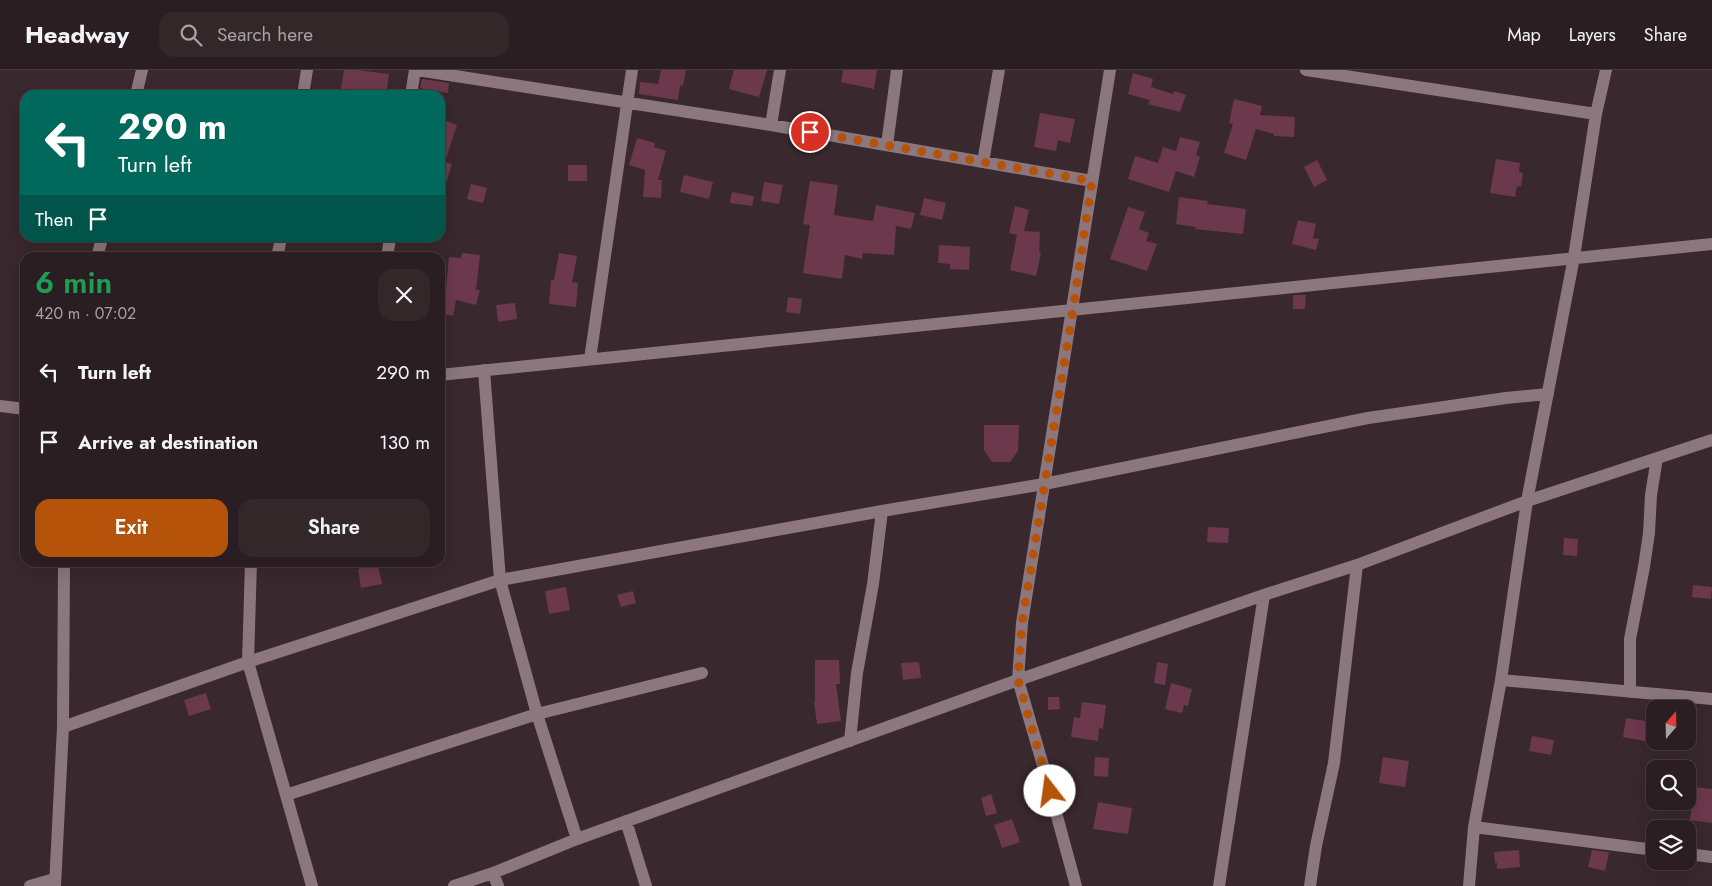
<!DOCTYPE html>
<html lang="en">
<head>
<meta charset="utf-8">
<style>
  :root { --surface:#2b1e22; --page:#33272a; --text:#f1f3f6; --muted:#a6a2a5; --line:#473c40; --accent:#b45309 }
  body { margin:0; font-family:Jost,sans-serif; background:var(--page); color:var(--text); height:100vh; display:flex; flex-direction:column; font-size:19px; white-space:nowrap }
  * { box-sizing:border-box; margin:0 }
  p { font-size:16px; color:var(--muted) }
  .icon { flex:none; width:28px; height:28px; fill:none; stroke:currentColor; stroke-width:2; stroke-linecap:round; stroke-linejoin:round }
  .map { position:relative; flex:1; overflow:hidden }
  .sheet { position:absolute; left:20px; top:182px; width:425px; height:315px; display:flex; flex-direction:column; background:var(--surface); border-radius:15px; box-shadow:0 5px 20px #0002,0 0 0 1px var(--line) }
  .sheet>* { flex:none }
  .banner { position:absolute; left:20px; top:20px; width:425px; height:152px; border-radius:15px; box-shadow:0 5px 20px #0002,0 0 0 1px var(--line); background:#00695c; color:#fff; overflow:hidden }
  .needle { width:32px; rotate:20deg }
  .tools { position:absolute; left:1646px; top:630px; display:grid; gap:10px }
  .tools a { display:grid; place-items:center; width:50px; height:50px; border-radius:10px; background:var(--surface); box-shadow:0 5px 20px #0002,0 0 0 1px var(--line); font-size:25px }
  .pin { position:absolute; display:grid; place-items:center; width:42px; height:42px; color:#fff; margin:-21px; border:2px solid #fff; border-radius:50%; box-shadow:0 1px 5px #0007 }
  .me { position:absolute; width:55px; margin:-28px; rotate:345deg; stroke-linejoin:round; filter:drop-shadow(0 0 4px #0008) }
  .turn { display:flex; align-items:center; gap:18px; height:105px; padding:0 15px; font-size:22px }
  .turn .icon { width:65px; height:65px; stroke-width:2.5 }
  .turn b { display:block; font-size:35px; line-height:42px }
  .then { display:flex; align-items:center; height:48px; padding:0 15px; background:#0003; gap:10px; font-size:19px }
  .round { display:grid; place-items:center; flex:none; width:52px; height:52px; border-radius:15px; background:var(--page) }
  .headline { display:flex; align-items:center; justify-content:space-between; height:85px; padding:0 15px }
  h1 { font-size:30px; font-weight:600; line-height:38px; color:#1e9e55 }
  .cta { display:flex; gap:10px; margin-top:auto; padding:10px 15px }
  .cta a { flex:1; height:58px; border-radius:15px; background:var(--accent); color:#fff; font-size:20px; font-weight:600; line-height:58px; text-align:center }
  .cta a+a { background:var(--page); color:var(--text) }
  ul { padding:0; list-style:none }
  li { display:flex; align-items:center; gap:15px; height:70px; padding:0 15px }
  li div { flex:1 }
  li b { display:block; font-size:19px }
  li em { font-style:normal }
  header { display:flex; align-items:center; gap:30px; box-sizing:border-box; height:70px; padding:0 25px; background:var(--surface); border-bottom:1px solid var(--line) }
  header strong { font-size:24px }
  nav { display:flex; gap:28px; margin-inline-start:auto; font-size:18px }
  .search { width:350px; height:45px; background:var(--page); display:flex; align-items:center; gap:12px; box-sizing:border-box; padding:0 18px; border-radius:15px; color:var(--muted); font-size:19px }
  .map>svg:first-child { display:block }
  .building { fill:#6c384c }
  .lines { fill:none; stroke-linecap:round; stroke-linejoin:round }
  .street { stroke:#8b777d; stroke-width:12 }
  .secondary { stroke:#8b777d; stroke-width:12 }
  .route { stroke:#b45309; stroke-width:9; stroke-dasharray:0 16.2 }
</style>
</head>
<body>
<header>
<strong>Headway</strong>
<div class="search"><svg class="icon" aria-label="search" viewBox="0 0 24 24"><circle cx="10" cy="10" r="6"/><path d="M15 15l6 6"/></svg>Search here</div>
<nav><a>Map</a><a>Layers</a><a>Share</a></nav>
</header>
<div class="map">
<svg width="1712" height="816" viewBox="0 0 1712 816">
  <rect width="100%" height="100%" fill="#39282d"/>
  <path class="building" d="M344 0H358L389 4 386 25 341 19Z
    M661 0H686L683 16 680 15 678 30 639 24 640 12 658 14Z
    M734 0H767L759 27 729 19Z
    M843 0H877L874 19 841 12Z
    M1133 3 1153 9 1151 17 1173 24 1174 21 1186 25 1180 42 1148 34 1150 30 1128 24Z
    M422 9 449 13 448 23 420 18Z
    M1234 29 1262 36 1260 45 1295 47 1294 67 1274 66V64L1256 59 1246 90 1224 83 1233 54 1229 53Z
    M1040 43 1075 49 1070 73 1058 70 1056 81 1034 77Z
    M440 49 457 55 445 92 452 94 442 125H440Z
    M1180 67 1200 72 1196 85 1200 87 1194 107 1176 101 1169 122 1128 109 1135 86 1158 93 1163 77 1176 81Z
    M637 68 655 73 654 77 666 81 658 110H662L661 128 643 127 645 100 629 95Z
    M1496 89 1520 93 1519 102 1523 103 1521 117 1517 116 1515 127 1490 123Z
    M1317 90 1327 110 1314 117 1304 97Z
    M568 95H587V111H568Z
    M684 105 713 112 709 129 680 122Z
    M810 111 838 115 834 145 873 151 876 135 915 143 911 159 896 156 894 185 863 183 862 189 845 185 842 209 803 203 810 155 803 154Z
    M764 112 783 115 779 134 761 131Z
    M471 114 487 118 483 133 467 129Z
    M732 122 754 126 752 136 730 133Z
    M1179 127 1208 131 1207 134 1246 139 1243 164 1195 159 1196 157 1176 154Z
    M924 128 946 133 942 150 920 145Z
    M1015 136 1029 140 1024 161 1040 162 1039 181 1041 182 1036 206 1010 200 1017 165 1009 163Z
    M1128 137 1145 142 1139 159 1149 163 1146 171 1157 174 1147 201 1110 189Z
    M1298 150 1316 154 1313 168 1319 169 1316 180 1292 174Z
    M939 175 970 177 969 200 950 199V194L938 193Z
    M462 183 480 185 476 220H480L476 235 456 230 453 246 440 243V219L446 220 449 187 461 188Z
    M559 183 577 186 572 212 578 213 576 237 549 234 551 210H554Z
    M1293 225H1306L1305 239H1293Z
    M788 227 802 229 800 244 786 242Z
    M515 233 517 249 498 252 496 235Z
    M984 355H1019L1018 381 1010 392H992L984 380Z
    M1208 457 1229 458 1228 473 1207 472Z
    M1564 468 1578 469 1577 486 1563 485Z
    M378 495 382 514 361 518 358 499Z
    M1693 515 1712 517 1711 529 1692 527Z
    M566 517 570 540 549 544 545 521Z
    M633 521 636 533 621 537 617 525Z
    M815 590H839L840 614H836L841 651 817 654 814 632H815Z
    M919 592 921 608 903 610 901 593Z
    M1157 592 1168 594 1165 615 1154 613Z
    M1171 613 1192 619 1188 636 1184 635 1182 643 1165 639Z
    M206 623 211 639 189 646 184 630Z
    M1048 627H1059L1060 639 1048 640Z
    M1082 632 1106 635 1103 659 1099 658 1098 671 1071 667 1074 647 1080 648Z
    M1626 648 1652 652 1649 672 1623 667Z
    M1532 666 1554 670 1551 685 1529 681Z
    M1095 687 1109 688 1108 707 1094 706Z
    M1383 687 1409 691 1405 717 1379 713Z
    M1694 717 1712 719V753L1690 750Z
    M991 724 997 743 986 746 981 728Z
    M1098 732 1132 738 1128 764 1093 759Z
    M1012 749 1020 772 1002 778 994 755Z
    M1519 780 1520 797 1497 799V793H1495L1494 782Z
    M1592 780 1609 782 1605 801 1588 797Z"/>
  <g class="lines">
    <path class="street" d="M417 0 771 55 1092 111
      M1306 0 1596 44
      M303 25 307 0
      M411 25 415 0
      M771 55 780 0
      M887 75 897 0
      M983 92 999 0
      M277 188 281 168
      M387 188 390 168
      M590 289 632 0
      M484 300 500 510 537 644 577 769
      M440 305 1712 174
      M0 336 25 339
      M251 492 248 592 312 816
      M1501 610 1712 629
      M1630 622V569L1644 497 1649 463 1651 425 1657 388
      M63 657 248 592 500 510 882 441 1044 414 1368 348 1506 328 1548 324
      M850 671 857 603 873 514 882 441
      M286 725 537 644 702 603
      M626 751 646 816
      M1474 757 1655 780
      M1688 784 1712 787
      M493 803 498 816
      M30 816 54 809
      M454 816 493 803 577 769 1018 610 1264 525 1357 495 1527 431 1712 370
      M1076 816 1045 702 1018 610 1022 553 1110 0
      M1219 816 1264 525
      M1310 816 1316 776 1334 693 1357 495
      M1469 816 1474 757 1501 610 1527 431 1574 187 1596 44 1606 0"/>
    <path class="secondary" d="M136 25 142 0
      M97 188 102 168
      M55 816 63 657 64 492"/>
  </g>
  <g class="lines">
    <path class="route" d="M810 62 1092 111 1073 240 1022 553 1018 610 1050 721"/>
  </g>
</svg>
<div class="tools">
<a><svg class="needle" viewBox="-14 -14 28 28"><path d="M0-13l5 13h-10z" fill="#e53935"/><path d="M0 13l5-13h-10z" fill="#a6a2a5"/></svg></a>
<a><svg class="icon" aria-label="search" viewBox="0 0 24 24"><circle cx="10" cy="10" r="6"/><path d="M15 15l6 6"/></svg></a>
<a><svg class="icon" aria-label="layers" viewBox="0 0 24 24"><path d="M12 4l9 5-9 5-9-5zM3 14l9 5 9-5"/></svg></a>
</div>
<div class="pin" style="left:810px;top:62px;background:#d93025"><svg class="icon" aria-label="arrive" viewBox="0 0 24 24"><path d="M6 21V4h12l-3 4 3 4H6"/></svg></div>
<svg class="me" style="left:1050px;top:721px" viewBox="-20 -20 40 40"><circle r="19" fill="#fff"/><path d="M0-13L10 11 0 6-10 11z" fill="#b45309"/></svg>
<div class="banner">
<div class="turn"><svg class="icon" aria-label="left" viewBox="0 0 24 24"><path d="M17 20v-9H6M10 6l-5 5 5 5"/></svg><div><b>290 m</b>Turn left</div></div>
<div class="then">Then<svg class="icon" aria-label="arrive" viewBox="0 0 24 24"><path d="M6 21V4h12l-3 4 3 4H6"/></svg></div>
</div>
<section class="sheet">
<div class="headline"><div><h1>6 min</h1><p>420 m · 07:02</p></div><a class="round"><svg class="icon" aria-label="close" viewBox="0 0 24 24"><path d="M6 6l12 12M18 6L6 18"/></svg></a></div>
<ul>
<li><svg class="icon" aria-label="left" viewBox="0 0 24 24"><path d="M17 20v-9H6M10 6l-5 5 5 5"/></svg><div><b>Turn left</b></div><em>290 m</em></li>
<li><svg class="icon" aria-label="arrive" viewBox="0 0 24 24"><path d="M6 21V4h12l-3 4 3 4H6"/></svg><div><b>Arrive at destination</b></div><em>130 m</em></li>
</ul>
<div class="cta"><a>Exit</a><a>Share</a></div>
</section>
</div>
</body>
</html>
